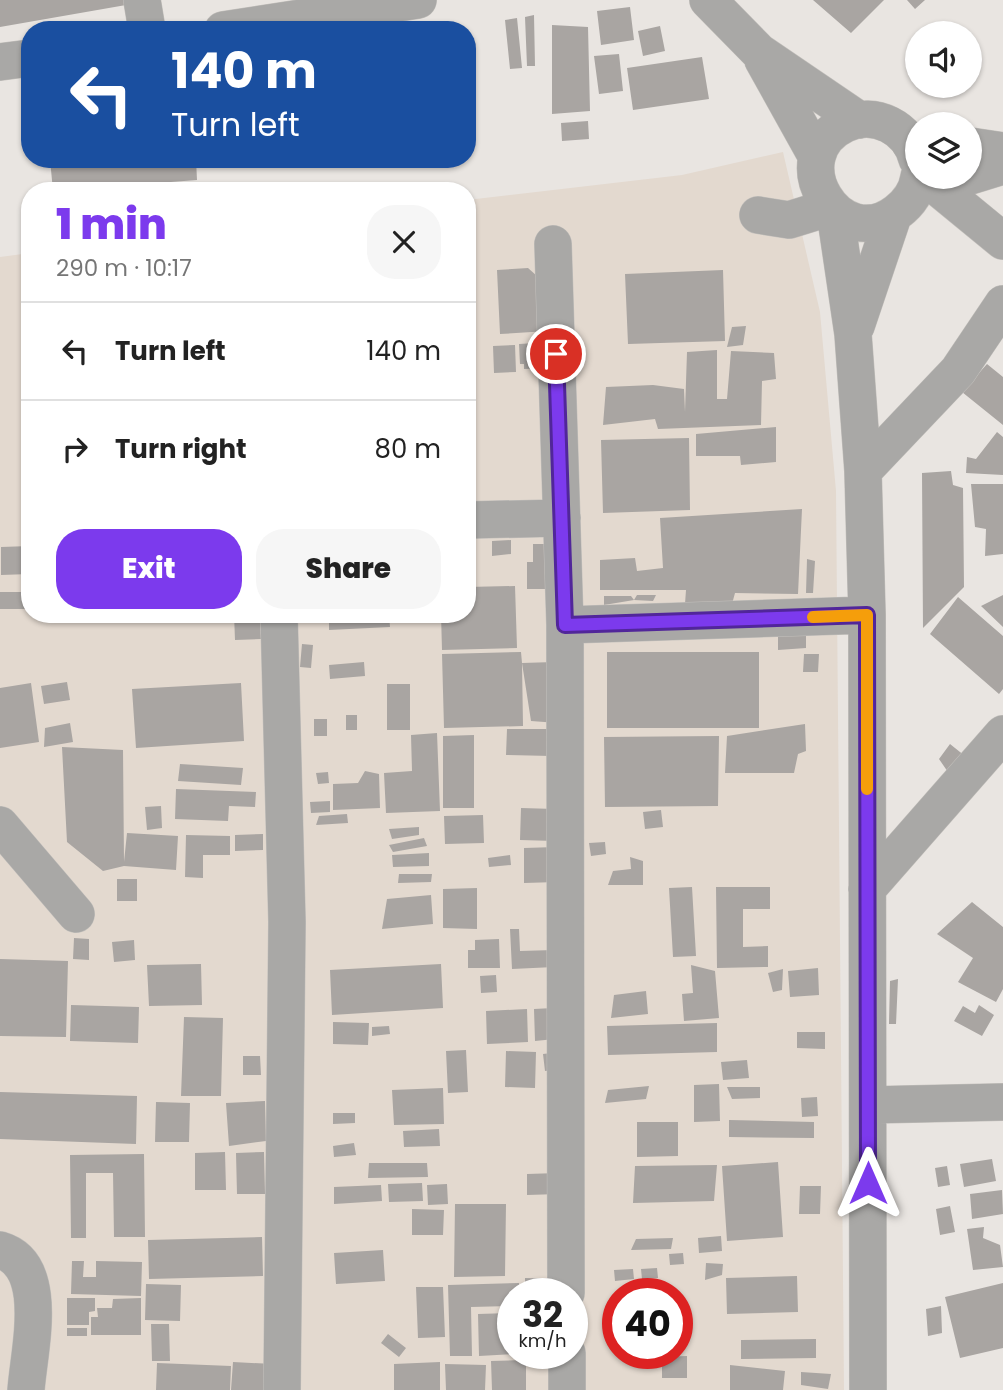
<!DOCTYPE html>
<html lang="en">
<head>
<meta charset="utf-8">
<style>
  :root { --surface:#fff; --page:#f6f6f6; --text:#222; --muted:#767676; --line:#e0e0e0; --accent:#7c3aed }
  body { margin:0; font-family:Poppins,sans-serif; background:var(--page); color:var(--text); height:100vh; display:flex; flex-direction:column; font-size:26px; white-space:nowrap }
  * { box-sizing:border-box; margin:0 }
  p { font-size:23px; color:var(--muted) }
  .icon { flex:none; width:38px; height:38px; fill:none; stroke:currentColor; stroke-width:2; stroke-linecap:round; stroke-linejoin:round }
  .map { position:relative; flex:1; overflow:hidden }
  .drawer { position:absolute; left:21px; top:182px; width:455px; height:441px; display:flex; flex-direction:column; background:var(--surface); border-radius:28px; box-shadow:0 2px 5px #0004 }
  .drawer>* { flex:none }
  .guide { position:absolute; left:21px; top:21px; width:455px; height:147px; border-radius:28px; box-shadow:0 2px 5px #0004; background:#1a4fa0; color:#fff; overflow:hidden }
  .tools { position:absolute; left:905px; top:21px; display:grid; gap:14px }
  .tools a { display:grid; place-items:center; width:77px; height:77px; border-radius:50%; background:var(--surface); box-shadow:0 2px 5px #0004; font-size:35px }
  .speed { position:absolute; left:497px; top:1278px; display:flex; gap:14px; font-size:35px; font-weight:700; text-align:center }
  .speed>* { display:grid; place-content:center; width:91px; height:91px; border-radius:50%; background:var(--surface); box-shadow:0 2px 5px #0004; line-height:1 }
  .speed small { font-size:18px; font-weight:400 }
  .speed .limit { border:10px solid #d22; background:#fff; color:#111 }
  .pin { position:absolute; display:grid; place-items:center; width:60px; height:60px; color:#fff; margin:-30px; border:4px solid #fff; border-radius:50%; box-shadow:0 2px 7px #0007 }
  .me { position:absolute; width:77px; margin:-38px; rotate:0deg; stroke-linejoin:round; filter:drop-shadow(0 0 5px #0008) }
  .turn { display:flex; align-items:center; gap:24px; height:147px; padding:0 35px; font-size:32px }
  .turn .icon { width:91px; height:91px; stroke-width:2.5 }
  .turn b { display:block; font-size:49px; line-height:60px }
  .round { display:grid; place-items:center; flex:none; width:74px; height:74px; border-radius:28px; background:var(--page) }
  .summary { display:flex; align-items:center; justify-content:space-between; height:119px; padding:0 35px }
  h1 { font-size:42px; font-weight:800; line-height:52px; color:var(--accent) }
  .cta { display:flex; gap:14px; margin-top:auto; padding:14px 35px }
  .cta a { flex:1; height:80px; border-radius:28px; background:var(--accent); color:#fff; font-size:28px; font-weight:800; line-height:80px; text-align:center }
  .cta a+a { background:var(--page); color:var(--text) }
  ul { padding:0; list-style:none }
  li { display:flex; align-items:center; gap:21px; height:98px; padding:0 35px; border-top:2px solid var(--line) }
  li div { flex:1 }
  li b { display:block; font-size:26px }
  li em { font-style:normal }
  .map>svg:first-child { display:block }
  .built { fill:#e3d9cf; fill-rule:evenodd }
  .building { fill:#a9a5a2 }
  .lines { fill:none; stroke-linecap:round; stroke-linejoin:round }
  .minor-casing { stroke:#c4c1bd; stroke-width:38 }
  .minor { stroke:#a9a8a6; stroke-width:37 }
  .route-casing { stroke:#51269a; stroke-width:18 }
  .route { stroke:#7c3aed; stroke-width:12 }
  .slow { stroke:#f59e0b; stroke-width:12 }
</style>
</head>
<body>
<div class="map">
<svg width="1003" height="1390" viewBox="0 0 1003 1390">
  <rect width="100%" height="100%" fill="#e9e5e1"/>
  <path class="built" d="M783 152 820 312 836 491 844 1390H0V257L30 253V614H467V200L682 175ZM513 1293H572V1353H513ZM618 1293H677V1353H618Z"/>
  <path class="building" d="M0 0H125L126 5 0 27Z
    M813 0H884L851 33Z
    M907 0H925L915 9Z
    M630 7 634 40 601 45 597 11Z
    M534 15 535 66H527L525 17Z
    M517 18 522 68 510 69 505 20Z
    M552 25 588 27 590 111 552 114Z
    M660 26 665 51 643 56 638 31Z
    M619 54 623 91 599 94 594 56Z
    M702 57 709 99 633 110 627 68Z
    M588 121 589 139 562 141 561 123Z
    M50 159H196L197 180 53 191Z
    M528 268 546 284 548 331 500 334 497 270Z
    M723 270 725 341 628 344 625 274Z
    M746 326 743 345 727 347 732 327Z
    M554 342 555 368 524 369V364H520L519 344Z
    M515 345 516 372 494 373 493 346Z
    M717 350V399H727L731 351 774 353 776 379 762 381 761 425 658 429 655 419 603 425 606 387 653 385 684 389 685 412 687 352Z
    M987 364 1003 377V425L962 392Z
    M776 427V462L741 465 740 456H696V434Z
    M997 432 1003 437V475L966 473 967 457 976 459Z
    M689 438 690 510 603 513 601 440Z
    M951 471 953 485 963 488 964 587 923 628 922 473Z
    M971 484H1003V554L985 556 986 529 975 527Z
    M802 509 798 594 735 593 732 604H685L686 590H600V560L635 558 637 571 663 568 660 518Z
    M511 540V554L492 556V541Z
    M533 544H554L555 589H527V562H533Z
    M30 546V574L1 575V547Z
    M807 559 815 561 813 593H806Z
    M515 586 517 648 442 650 441 614H467V587Z
    M0 592H30V609H0Z
    M637 595H656L653 601 634 600Z
    M1003 595V627L981 606Z
    M604 596H631L634 600 604 605Z
    M958 597 1003 636V689L999 694 930 634Z
    M234 614H260L261 639 235 640Z
    M329 614H389L390 627 329 630Z
    M806 635V648L778 650V636Z
    M302 644 313 645 311 668 300 667Z
    M521 652 522 663 554 662 558 723 531 721 522 663 523 726 444 728 442 654Z
    M607 652H759V728H607Z
    M804 654H819L818 672H803Z
    M364 662 365 676 330 679 329 665Z
    M67 682 70 700 44 704 41 686Z
    M31 683 39 742 0 748V688Z
    M241 683 244 741 136 748 132 689Z
    M387 684H410V730H387Z
    M346 715H357V730H346Z
    M314 719H327V736H314Z
    M70 723 73 742 44 747 45 728Z
    M805 724 806 751 798 754 794 773H725L727 736Z
    M507 729H552L551 756 506 755Z
    M437 733 440 811 386 813 384 773 412 771 411 735Z
    M474 735V808H443V736Z
    M719 736 718 806 605 807 604 737Z
    M950 744 965 756 950 775 939 759Z
    M62 747 123 750 124 862 127 833 178 836 176 870 124 866 103 871 67 842Z
    M180 764 243 768 241 785 178 781Z
    M365 771 379 774 380 808 333 810V784L358 783Z
    M328 772 329 783 318 784 316 773Z
    M176 789 256 792 255 807 229 806 228 821 175 819Z
    M330 801V812L311 813 310 802Z
    M161 806 162 828 147 830 145 807Z
    M521 808 555 809V841L520 840Z
    M661 810 663 827 645 829 643 812Z
    M347 814 348 823 316 825 319 816Z
    M483 815 484 843 445 844 444 816Z
    M419 827V835L392 839 389 829Z
    M263 834V850L235 851V835Z
    M186 835 230 836V855H203V878L185 877Z
    M424 838 427 846 393 852 389 845Z
    M605 842 606 854 591 856 589 843Z
    M556 847 557 882 524 883V848Z
    M429 853V866L393 867 392 855Z
    M510 855 511 865 489 867 488 858Z
    M630 857 643 861V885H608L613 871 631 869Z
    M399 874H432L431 882 398 883Z
    M117 879H137V901H117Z
    M692 887 696 956 673 957 669 888Z
    M716 887H770V909H743V947L768 946V967L717 968Z
    M477 888V929L443 928V889Z
    M431 895 433 924 382 929 387 899Z
    M972 902 1003 927V989L996 1002 958 982 973 958 937 934Z
    M510 929H519L520 951 554 950V967L512 969Z
    M74 938 89 939V960L73 959Z
    M499 939 500 968H468V950H475V940Z
    M134 940 135 960 114 962 112 942Z
    M0 959 68 961 66 1037 0 1036Z
    M201 964 202 1005 149 1006 147 965Z
    M441 964 443 1008 332 1015 330 970Z
    M691 965 715 971 719 1018 684 1021 682 994 693 993Z
    M818 968 819 995 790 997 788 971Z
    M783 969 782 990 773 992 768 973Z
    M496 975 497 992 481 993 480 976Z
    M898 979 896 1024H889L890 981Z
    M646 991 648 1014 611 1018 614 995Z
    M71 1005 139 1007 138 1043 70 1041Z
    M979 1005 994 1015 982 1036 954 1021 963 1006 975 1013Z
    M553 1008 555 1039 535 1041 534 1009Z
    M527 1009 528 1042 487 1044 486 1011Z
    M184 1017 223 1018 221 1096H181Z
    M333 1022 369 1023 368 1045 333 1044Z
    M717 1023V1052L608 1055 607 1026Z
    M389 1026 390 1034 372 1036V1027Z
    M797 1032H825V1049L797 1048Z
    M466 1050 468 1092 448 1093 446 1051Z
    M506 1051 536 1052 535 1088 505 1087Z
    M560 1052 562 1069 545 1071 543 1054Z
    M243 1056H260L261 1075H243Z
    M747 1060 749 1078 723 1080 721 1062Z
    M719 1084 720 1121 694 1122V1085Z
    M649 1086 646 1099 605 1103 608 1090Z
    M727 1087H760V1098L732 1099Z
    M443 1088 444 1124 394 1125 392 1090Z
    M0 1092 137 1096 136 1144 0 1139Z
    M817 1097 818 1116 802 1117 801 1098Z
    M265 1101 266 1141 229 1146 226 1103Z
    M156 1102 190 1103 189 1142H155Z
    M333 1113H355V1123L333 1124Z
    M729 1120 814 1122V1138L729 1137Z
    M637 1122H678V1156L637 1157Z
    M439 1129 440 1146 404 1147 403 1131Z
    M354 1143 356 1155 334 1157 333 1146Z
    M225 1152 226 1190H195V1153Z
    M264 1152 265 1194H237L236 1153Z
    M144 1154 145 1237H114L113 1173H86V1238H71L70 1155Z
    M992 1159 996 1181 964 1187 960 1164Z
    M778 1162 783 1237 727 1241 722 1166Z
    M369 1163H427L428 1177 368 1178Z
    M717 1165 714 1201 633 1203 635 1166Z
    M947 1166 950 1185 938 1187 935 1168Z
    M558 1173 559 1194 527 1195V1174Z
    M422 1183 423 1201 389 1202 388 1184Z
    M447 1184 448 1204 428 1205 427 1185Z
    M381 1185 382 1201 334 1204V1187Z
    M800 1186H821L820 1214H799Z
    M1002 1190 1003 1214 972 1219 970 1194Z
    M455 1204H506L505 1276 454 1277Z
    M950 1206 955 1232 940 1235 936 1209Z
    M412 1209 444 1210 443 1235H412Z
    M984 1227 983 1238 1000 1245 1003 1267 973 1270 967 1229Z
    M721 1236 722 1251 699 1253 698 1238Z
    M262 1237 263 1276 149 1279 148 1240Z
    M673 1238 671 1249 631 1250 636 1239Z
    M383 1250 385 1281 336 1284 334 1253Z
    M683 1253 684 1264 670 1265 669 1254Z
    M72 1261H84L83 1277H96V1261L142 1262 141 1296 71 1294Z
    M706 1263 723 1264 722 1275 705 1280Z
    M657 1268 658 1278 642 1279 641 1269Z
    M633 1269 634 1279 615 1281 614 1270Z
    M797 1276 798 1312 727 1314 726 1278Z
    M525 1278 559 1279V1293H525Z
    M519 1283V1293H513V1306L471 1307 472 1356H450L448 1285Z
    M1003 1283V1348L960 1358 945 1297Z
    M146 1284 181 1285 180 1321 145 1320Z
    M416 1287H443L445 1337 418 1338Z
    M67 1298H95V1311L89 1312V1325H67Z
    M141 1298V1335H91V1317H98L97 1308H112L113 1299Z
    M941 1306 942 1333 928 1336 926 1309Z
    M513 1313V1354L479 1356 478 1314Z
    M618 1323V1338L608 1339 607 1324Z
    M151 1324H169L170 1361H152Z
    M67 1328H87V1336H67Z
    M388 1334 406 1348 399 1357 381 1343Z
    M816 1339V1358L741 1359V1340Z
    M687 1356V1378H662V1357Z
    M526 1360V1390H492L491 1361Z
    M233 1362 273 1364 275 1390H231Z
    M440 1362V1390H394V1364Z
    M157 1363 231 1366 230 1390H156Z
    M445 1364 486 1365 485 1390H446Z
    M730 1365 785 1371 783 1390H730Z
    M801 1372 831 1374 828 1389 801 1385Z"/>
  <g class="lines">
    <defs>
      <path id="minor" d="M142 0 147 30
        M708 0 759 52 859 120
        M223 30 418 0
        M763 60 817 157
        M0 62 30 58
        M970 146 1003 151
        M917 159C909 128 875 110 845 124 778 156 839 257 897 212 909 203 917 191 919 177
        M970 176 1003 166
        M936 186 1003 241
        M835 212 853 334 863 471 867 615 868 1390
        M758 215 789 220 831 207
        M553 244 565 625 566 1293
        M856 326 893 216
        M863 471 958 371 1003 304
        M467 520 562 518
        M279 614 287 922 282 1390
        M565 625 867 615
        M0 825 76 914
        M867 889 1003 734
        M868 1105 1003 1102
        M0 1250C51 1265 29 1349 26 1390
        M567 1353V1390"/>
    </defs>
    <use href="#minor" class="minor-casing"/>
    <use href="#minor" class="minor"/>
  </g>
  <g class="lines">
    <defs>
      <path id="route" d="M556 354 565 625 867 615 868 1183"/>
    </defs>
    <use href="#route" class="route-casing"/>
    <use href="#route" class="route"/>
    <path class="slow" d="M813 617 867 615V789"/>
  </g>
</svg>
<div class="tools">
<a><svg class="icon" aria-label="sound" viewBox="0 0 24 24"><path d="M4 9h4l5-4v14l-5-4H4zM17 9q2 3 0 6"/></svg></a>
<a><svg class="icon" aria-label="layers" viewBox="0 0 24 24"><path d="M12 4l9 5-9 5-9-5zM3 14l9 5 9-5"/></svg></a>
</div>
<div class="speed"><div>32<small>km/h</small></div><div class="limit">40</div></div>
<div class="pin" style="left:556px;top:354px;background:#d93025"><svg class="icon" aria-label="arrive" viewBox="0 0 24 24"><path d="M6 21V4h12l-3 4 3 4H6"/></svg></div>
<svg class="me" style="left:868px;top:1183px" viewBox="-20 -20 40 40"><path d="M0-17L14 15 0 8-14 15z" fill="#7c3aed" stroke="#fff" stroke-width="4"/></svg>
<div class="guide">
<div class="turn"><svg class="icon" aria-label="left" viewBox="0 0 24 24"><path d="M17 20v-9H6M10 6l-5 5 5 5"/></svg><div><b>140 m</b>Turn left</div></div>
</div>
<section class="drawer">
<div class="summary"><div><h1>1 min</h1><p>290 m · 10:17</p></div><a class="round"><svg class="icon" aria-label="close" viewBox="0 0 24 24"><path d="M6 6l12 12M18 6L6 18"/></svg></a></div>
<ul>
<li><svg class="icon" aria-label="left" viewBox="0 0 24 24"><path d="M17 20v-9H6M10 6l-5 5 5 5"/></svg><div><b>Turn left</b></div><em>140 m</em></li>
<li><svg class="icon" aria-label="right" viewBox="0 0 24 24"><path d="M7 20v-9h11M14 6l5 5-5 5"/></svg><div><b>Turn right</b></div><em>80 m</em></li>
</ul>
<div class="cta"><a>Exit</a><a>Share</a></div>
</section>
</div>
</body>
</html>
